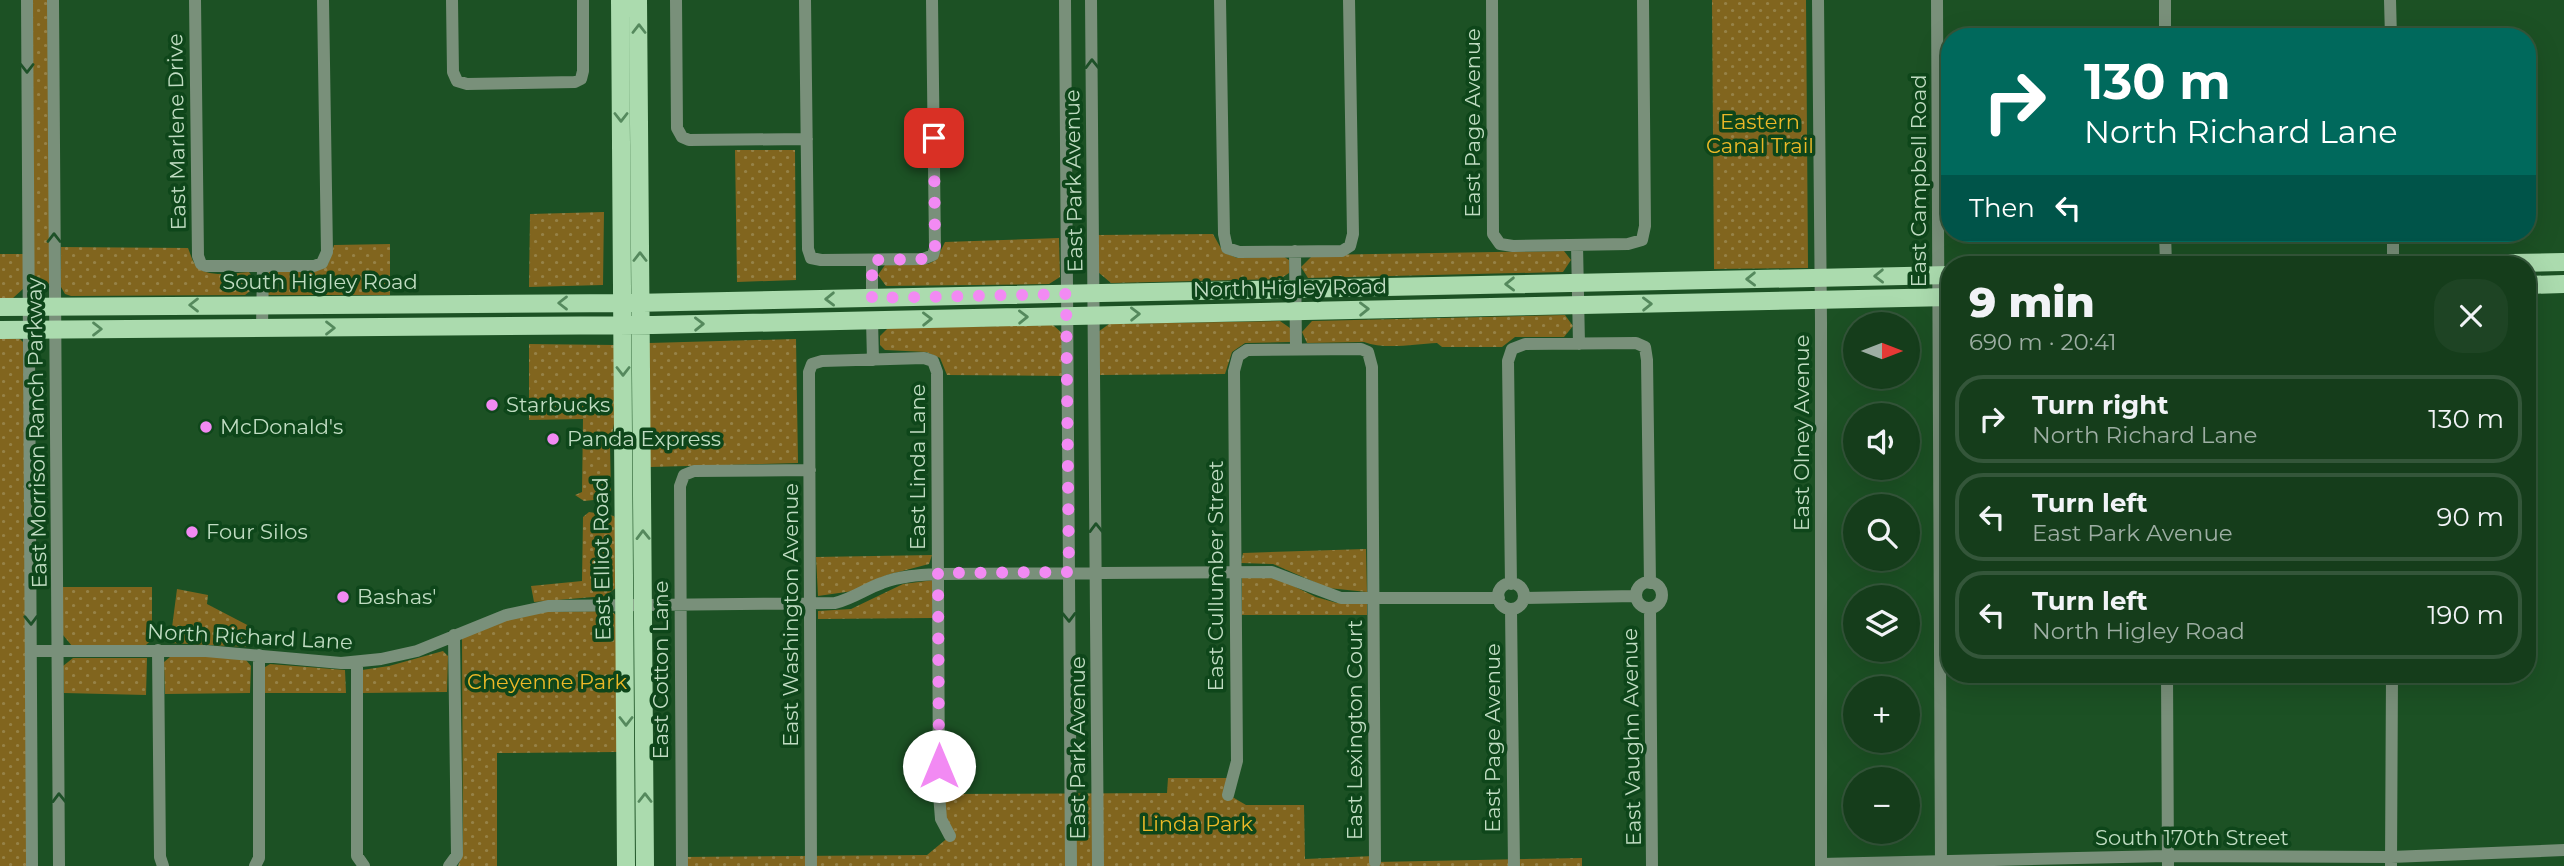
<!DOCTYPE html>
<html lang="en">
<head>
<meta charset="utf-8">
<style>
  :root { --surface:#153d1b; --page:#1e4424; --text:#f1f3f6; --muted:#9daea3; --line:#34563a }
  body { margin:0; font-family:Montserrat,sans-serif; background:var(--page); color:var(--text); height:100vh; display:flex; flex-direction:column; font-size:26px; white-space:nowrap }
  * { box-sizing:border-box; margin:0 }
  p { font-size:23px; color:var(--muted) }
  .icon { flex:none; width:38px; height:38px; fill:none; stroke:currentColor; stroke-width:2; stroke-linecap:round; stroke-linejoin:round }
  .map { position:relative; flex:1; overflow:hidden }
  .panel { position:absolute; left:1941px; top:256px; width:595px; height:427px; display:flex; flex-direction:column; background:var(--surface); border-radius:28px; box-shadow:0 7px 28px #0002,0 0 0 2px var(--line) }
  .panel>* { flex:none }
  .top-card { position:absolute; left:1941px; top:28px; width:595px; height:214px; border-radius:28px; box-shadow:0 7px 28px #0002,0 0 0 2px var(--line); background:#00695c; color:#fff; overflow:hidden }
  .needle { width:46px; rotate:90deg }
  .tools { position:absolute; left:1843px; top:312px; display:grid; gap:14px }
  .tools a { display:grid; place-items:center; width:77px; height:77px; border-radius:50%; background:var(--surface); box-shadow:0 7px 28px #0002,0 0 0 2px var(--line); font-size:35px }
  .pin { position:absolute; display:grid; place-items:center; width:60px; height:60px; color:#fff; margin:-30px; border-radius:14px; box-shadow:0 4px 10px #0006 }
  .me { position:absolute; width:77px; margin:-38px; rotate:0deg; stroke-linejoin:round; filter:drop-shadow(0 0 5px #0008) }
  .turn { display:flex; align-items:center; gap:24px; height:147px; padding:0 28px; font-size:32px }
  .turn .icon { width:91px; height:91px; stroke-width:2.5 }
  .turn b { display:block; font-size:49px; line-height:60px }
  .then { display:flex; align-items:center; height:66px; padding:0 28px; background:#0003; gap:14px; font-size:26px }
  .round { display:grid; place-items:center; flex:none; width:74px; height:74px; border-radius:28px; background:var(--page) }
  .head { display:flex; align-items:center; justify-content:space-between; height:119px; padding:0 28px }
  h1 { font-size:42px; font-weight:800; line-height:52px }
  ul { padding:0; list-style:none }
  li { display:flex; align-items:center; gap:21px; height:88px; margin:0 14px 10px; padding:0 14px; border:4px solid var(--line); border-radius:28px }
  li div { flex:1 }
  li b { display:block; font-size:26px }
  li em { font-style:normal }
  .map>svg:first-child { display:block }
  .park { fill:url(#park-dots) }
  .lines { fill:none; stroke-linecap:round; stroke-linejoin:round }
  .minor { stroke:#79907a; stroke-width:12 }
  .major { stroke:#abdbae; stroke-width:18 }
  .oneway { stroke:#55895d }
  .oneway2 { stroke:#1e5128 }
  .route { stroke:#f28af3; stroke-width:12; stroke-dasharray:0 21.6 }
  .poi-dot { fill:#f28af3; stroke:#0e461a; stroke-width:2.5 }
  .labels { text-anchor:middle; stroke-width:7; stroke-linejoin:round; paint-order:stroke }
  .park-label { font-size:21px; fill:#ebb828; stroke:#0e461a }
  .street-label { font-size:21px; fill:#c0dcc2; stroke:#0e461a }
  .poi-label { font-size:21px; fill:#c0dcc2; stroke:#0e461a; text-anchor:start }
</style>
</head>
<body>
<div class="map">
<svg width="2564" height="866" viewBox="0 0 2564 866">
  <defs>
    <pattern id="park-dots" width="8" height="8" patternUnits="userSpaceOnUse" patternTransform="scale(1.75)"><rect width="8" height="8" fill="#81651e"/><path d="M2 2h.1M6 6h.1" fill="none" stroke="#968247" stroke-width="1.8" stroke-linecap="round"/></pattern>
  </defs>
  <rect width="100%" height="100%" fill="#1c5124"/>
  <path class="park" d="M31 0H50L51 280 48 285 41 287 33 280Z
    M1712 0H1806L1808 268 1714 269Z
    M735 150H795L796 280 737 282Z
    M604 212 603 285 529 287 530 214Z
    M1213 234 1223 252 1237 258 1283 256 1289 260V273L1280 279 1111 283 1098 272V235Z
    M1059 238 1060 277 1049 284 886 286 878 275 885 265 928 264 936 260 945 242Z
    M390 244V295H268V272L328 264 334 245Z
    M61 247 188 248C190 253 192 260 195 264 204 279 234 273 249 272L256 282 254 288 245 295 71 296 65 294 61 287Z
    M1564 251 1571 260 1563 272 1308 278 1301 267 1313 255Z
    M0 254H24V288L13 298H0Z
    M1565 315 1573 326 1564 337H1515L1502 347H1442L1437 343C1415 344 1385 350 1364 342L1307 343 1302 332 1312 321Z
    M1280 321 1290 328V342L1245 343 1232 352 1225 374 1099 375 1098 332 1109 324Z
    M1053 325 1063 334 1062 376 947 375 940 358 926 352 885 350 880 345V336L888 328Z
    M0 338 20 339 25 344 29 866H0Z
    M796 339 798 463 650 467 649 343Z
    M529 344 615 345V418L610 447 611 491 604 499 584 501 575 495 582 492 583 419 529 420Z
    M589 512 614 516 617 523V587L605 596 534 602 531 586 582 581 583 517Z
    M1366 549 1367 592 1328 588 1273 564 1241 563 1243 553Z
    M932 555 929 564 887 575 853 591 818 596 816 557Z
    M1242 575H1260L1281 580 1316 597 1337 603 1367 604V615H1242Z
    M934 580 932 618 818 619V611L851 609 903 584Z
    M63 587H152V639L146 645 72 646 63 635Z
    M177 589 208 595 207 604 253 628 249 647 170 643Z
    M611 611 616 615 617 752 497 753V866H458L463 852 462 638 512 618 539 612Z
    M443 651 448 656 447 692 363 693 362 670 389 666Z
    M209 656 246 660 251 666 250 693 165 694 164 662 170 657Z
    M73 658H147L146 695 64 693 63 666Z
    M270 664 345 670 346 693H264L262 669Z
    M1168 778H1233L1229 795 1246 805H1304L1305 859 1374 856 1375 862 1582 858V866H682V857L927 855 950 836 939 794 1167 793Z"/>
  <g class="lines">
    <path class="minor" d="M27 0 32 866
      M53 0 59 866
      M195 0 198 256 201 264 206 266H314L322 263 327 252 323 0
      M452 0 453 72 457 81 467 84 575 82 581 79 583 71V0
      M676 0 677 128 682 137 689 140 807 139
      M805 0 808 249 811 258 821 260 923 259 933 255 935 248 932 0
      M1065 0 1071 866
      M1091 0 1098 866
      M1220 0 1224 234 1227 248 1239 252 1342 251 1350 246 1353 234 1349 0
      M1492 0 1493 234 1500 244 1513 246 1628 244 1642 240 1645 226 1643 0
      M1818 0 1821 322V866
      M1937 0 1941 866
      M2165 0V37
      M2390 0 2391 37
      M2165 233 2166 264
      M2393 233V264
      M1577 245 1579 344
      M1295 251 1296 349
      M872 298V260
      M872 320 873 360
      M262 328 263 267
      M1636 595a13 13 0 1 1 26 0a13 13 0 1 1-26 0Z
      M1498 596a13 13 0 1 1 26 0a13 13 0 1 1-26 0Z
      M1511 584 1508 361 1512 349 1525 344 1636 343 1645 347 1647 360 1650 583
      M1524 598 1636 596
      M1650 608 1652 866
      M1511 609 1514 866
      M158 650 160 857 163 866
      M31 651H206L341 663 381 659 417 651 506 615 548 606 835 603C854 598 865 589 882 583 900 576 919 575 938 574L1272 572 1341 598H1499
      M357 662V856L364 866
      M2167 674 2168 866
      M1228 795 1237 761 1234 371 1238 356 1247 350 1361 349 1368 352 1372 367 1375 862
      M1821 864 2167 856 2391 857 2564 850
      M255 866 259 858V655
      M449 866 457 855 454 635
      M682 866 680 486 684 475 694 471 810 470
      M811 866 809 372 812 364 822 361 924 358 933 361 937 372 939 794 941 819 950 836
      M2391 866 2392 674"/>
    <path class="major" d="M620 0 626 866
      M638 0 645 866
      M2452 264 2564 262
      M2527 285 2564 284
      M0 307 631 303 1950 275
      M0 330 653 325 1950 297"/>
  </g>
  <defs><path id="oneway-chevron" d="M-2-3.5L2.5 0L-2 3.5" fill="none" stroke-width="1.6" stroke-linecap="round" stroke-linejoin="round" transform="scale(1.75)"/></defs>
  <g class="oneway">
    <use href="#oneway-chevron" transform="translate(639 29) rotate(-90)"/>
    <use href="#oneway-chevron" transform="translate(621 117) rotate(90)"/>
    <use href="#oneway-chevron" transform="translate(640 257) rotate(-90)"/>
    <use href="#oneway-chevron" transform="translate(1879 276) rotate(179)"/>
    <use href="#oneway-chevron" transform="translate(1751 279) rotate(179)"/>
    <use href="#oneway-chevron" transform="translate(1510 284) rotate(179)"/>
    <use href="#oneway-chevron" transform="translate(830 299) rotate(179)"/>
    <use href="#oneway-chevron" transform="translate(563 303) rotate(180)"/>
    <use href="#oneway-chevron" transform="translate(1647 304) rotate(-1)"/>
    <use href="#oneway-chevron" transform="translate(194 305) rotate(180)"/>
    <use href="#oneway-chevron" transform="translate(1364 309) rotate(-1)"/>
    <use href="#oneway-chevron" transform="translate(1135 314) rotate(-1)"/>
    <use href="#oneway-chevron" transform="translate(1023 317) rotate(-1)"/>
    <use href="#oneway-chevron" transform="translate(927 319) rotate(-1)"/>
    <use href="#oneway-chevron" transform="translate(699 324) rotate(-1)"/>
    <use href="#oneway-chevron" transform="translate(330 328)"/>
    <use href="#oneway-chevron" transform="translate(97 329)"/>
    <use href="#oneway-chevron" transform="translate(623 371) rotate(90)"/>
    <use href="#oneway-chevron" transform="translate(643 535) rotate(-91)"/>
    <use href="#oneway-chevron" transform="translate(626 721) rotate(90)"/>
    <use href="#oneway-chevron" transform="translate(645 798) rotate(-90)"/>
  </g>
  <g class="oneway2">
    <use href="#oneway-chevron" transform="translate(1092 64) rotate(-91)"/>
    <use href="#oneway-chevron" transform="translate(27 68) rotate(90)"/>
    <use href="#oneway-chevron" transform="translate(54 238) rotate(-90)"/>
    <use href="#oneway-chevron" transform="translate(1096 528) rotate(-91)"/>
    <use href="#oneway-chevron" transform="translate(1069 617) rotate(89)"/>
    <use href="#oneway-chevron" transform="translate(31 620) rotate(89)"/>
    <use href="#oneway-chevron" transform="translate(59 798) rotate(-91)"/>
  </g>
  <g class="lines">
    <path class="route" d="M934 138 935 248 933 255 923 259 872 260V298L1066 294 1069 572 938 573 939 766"/>
  </g>
  <g class="poi-dot">
    <circle cx="492" cy="405" r="7"/>
    <circle cx="206" cy="427" r="7"/>
    <circle cx="553" cy="439" r="7"/>
    <circle cx="192" cy="532" r="7"/>
    <circle cx="343" cy="597" r="7"/>
  </g>
  <g class="labels">
    <g class="park-label">
      <text x="1760" y="129">Eastern<tspan x="1760" dy="24">Canal Trail</tspan></text>
      <text x="547" y="689">Cheyenne Park</text>
      <text x="1197" y="831">Linda Park</text>
    </g>
    <g class="street-label">
      <text transform="translate(1473 123) rotate(-90)" y="7">East Page Avenue</text>
      <text transform="translate(177 132) rotate(-91)" y="7">East Marlene Drive</text>
      <text transform="translate(1074 181) rotate(-91)" y="7">East Park Avenue</text>
      <text transform="translate(1919 181) rotate(-90)" y="7">East Campbell Road</text>
      <text x="320" y="289">South Higley Road</text>
      <text transform="translate(1290 288) rotate(-1)" y="7">North Higley Road</text>
      <text transform="translate(37 433) rotate(-91)" y="7">East Morrison Ranch Parkway</text>
      <text transform="translate(1802 433) rotate(-90)" y="7">East Olney Avenue</text>
      <text transform="translate(918 467) rotate(-90)" y="7">East Linda Lane</text>
      <text transform="translate(602 559) rotate(-91)" y="7">East Elliot Road</text>
      <text transform="translate(1216 576) rotate(-90)" y="7">East Cullumber Street</text>
      <text transform="translate(791 615) rotate(-90)" y="7">East Washington Avenue</text>
      <text transform="translate(250 637) rotate(3)" y="7">North Richard Lane</text>
      <text transform="translate(661 670) rotate(-90)" y="7">East Cotton Lane</text>
      <text transform="translate(1355 730) rotate(-90)" y="7">East Lexington Court</text>
      <text transform="translate(1632 737) rotate(-91)" y="7">East Vaughn Avenue</text>
      <text transform="translate(1493 738) rotate(-90)" y="7">East Page Avenue</text>
      <text transform="translate(1078 748) rotate(-90)" y="7">East Park Avenue</text>
      <text x="2192" y="845">South 170th Street</text>
    </g>
    <g class="poi-label">
      <text x="506" y="412">Starbucks</text>
      <text x="220" y="434">McDonald's</text>
      <text x="567" y="446">Panda Express</text>
      <text x="206" y="539">Four Silos</text>
      <text x="357" y="604">Bashas'</text>
    </g>
  </g>
</svg>
<div class="tools">
<a><svg class="needle" viewBox="-14 -14 28 28"><path d="M0-13l5 13h-10z" fill="#e53935"/><path d="M0 13l5-13h-10z" fill="#9daea3"/></svg></a>
<a><svg class="icon" aria-label="sound" viewBox="0 0 24 24"><path d="M4 9h4l5-4v14l-5-4H4zM17 9q2 3 0 6"/></svg></a>
<a><svg class="icon" aria-label="search" viewBox="0 0 24 24"><circle cx="10" cy="10" r="6"/><path d="M15 15l6 6"/></svg></a>
<a><svg class="icon" aria-label="layers" viewBox="0 0 24 24"><path d="M12 4l9 5-9 5-9-5zM3 14l9 5 9-5"/></svg></a>
<a>+</a>
<a>−</a>
</div>
<div class="pin" style="left:934px;top:138px;background:#d93025"><svg class="icon" aria-label="arrive" viewBox="0 0 24 24"><path d="M6 21V4h12l-3 4 3 4H6"/></svg></div>
<svg class="me" style="left:939px;top:766px" viewBox="-20 -20 40 40"><circle r="19" fill="#fff"/><path d="M0-13L10 11 0 6-10 11z" fill="#f28af3"/></svg>
<div class="top-card">
<div class="turn"><svg class="icon" aria-label="right" viewBox="0 0 24 24"><path d="M7 20v-9h11M14 6l5 5-5 5"/></svg><div><b>130 m</b>North Richard Lane</div></div>
<div class="then">Then<svg class="icon" aria-label="left" viewBox="0 0 24 24"><path d="M17 20v-9H6M10 6l-5 5 5 5"/></svg></div>
</div>
<section class="panel">
<div class="head"><div><h1>9 min</h1><p>690 m · 20:41</p></div><a class="round"><svg class="icon" aria-label="close" viewBox="0 0 24 24"><path d="M6 6l12 12M18 6L6 18"/></svg></a></div>
<ul>
<li><svg class="icon" aria-label="right" viewBox="0 0 24 24"><path d="M7 20v-9h11M14 6l5 5-5 5"/></svg><div><b>Turn right</b><p>North Richard Lane</p></div><em>130 m</em></li>
<li><svg class="icon" aria-label="left" viewBox="0 0 24 24"><path d="M17 20v-9H6M10 6l-5 5 5 5"/></svg><div><b>Turn left</b><p>East Park Avenue</p></div><em>90 m</em></li>
<li><svg class="icon" aria-label="left" viewBox="0 0 24 24"><path d="M17 20v-9H6M10 6l-5 5 5 5"/></svg><div><b>Turn left</b><p>North Higley Road</p></div><em>190 m</em></li>
</ul>
</section>
</div>
</body>
</html>
